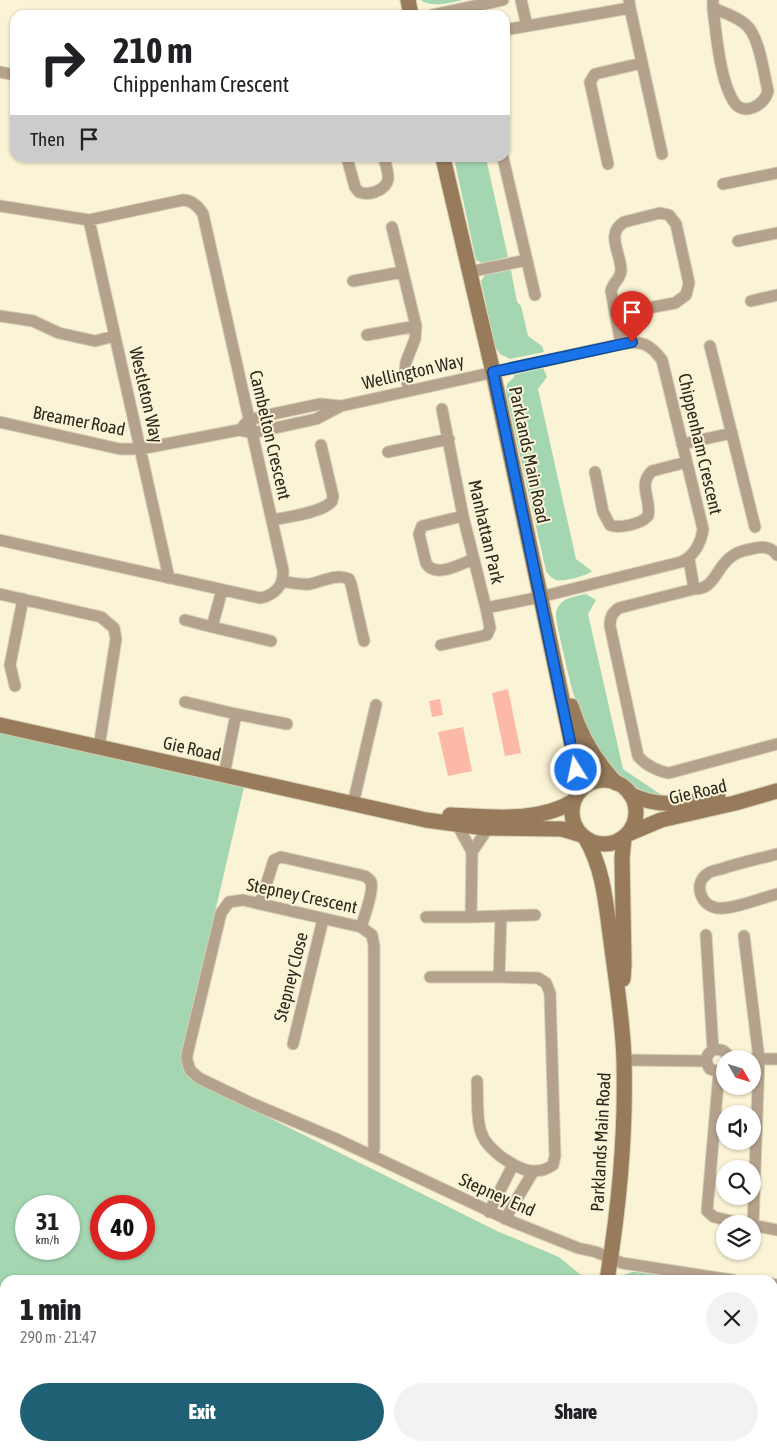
<!DOCTYPE html>
<html lang="en">
<head>
<meta charset="utf-8">
<style>
  :root { --surface:#fff; --page:#f2f2f2; --text:#202124; --muted:#757577; --accent:#206075 }
  body { margin:0; font-family:"Asap Condensed",sans-serif; background:var(--page); color:var(--text); height:100vh; display:flex; flex-direction:column; font-size:19px; white-space:nowrap }
  * { box-sizing:border-box; margin:0 }
  p { font-size:16px; color:var(--muted) }
  .icon { flex:none; width:28px; height:28px; fill:none; stroke:currentColor; stroke-width:2; stroke-linecap:round; stroke-linejoin:round }
  .map { position:relative; flex:1; overflow:hidden }
  .side { position:absolute; left:0px; top:1275px; width:778px; height:176px; display:flex; flex-direction:column; background:var(--surface); border-radius:15px 15px 0 0; box-shadow:0 1px 4px #0004 }
  .side>* { flex:none }
  .banner { position:absolute; left:10px; top:10px; width:500px; height:152px; border-radius:15px; box-shadow:0 1px 4px #0004; background:#fff; color:var(--text); overflow:hidden }
  .needle { width:32px; rotate:129deg }
  .controls { position:absolute; left:716px; top:1050px; display:grid; gap:10px }
  .controls a { display:grid; place-items:center; width:45px; height:45px; border-radius:50%; background:var(--surface); box-shadow:0 1px 4px #0004; font-size:25px }
  .speed { position:absolute; left:15px; top:1195px; display:flex; gap:10px; font-size:25px; font-weight:700; text-align:center }
  .speed>* { display:grid; place-content:center; width:65px; height:65px; border-radius:50%; background:var(--surface); box-shadow:0 1px 4px #0004; line-height:1 }
  .speed small { font-size:12px; font-weight:400 }
  .speed .limit { border:8px solid #d22; background:#fff; color:#111 }
  .pin { position:absolute; display:grid; place-items:center; width:42px; height:42px; color:#fff; margin:-51px -21px; border-radius:50% 50% 50% 0; rotate:-45deg; box-shadow:0 0 5px #0007 }
  .pin .icon { rotate:45deg }
  .me { position:absolute; width:55px; margin:-28px; rotate:350deg; stroke-linejoin:round; filter:drop-shadow(0 0 4px #0008) }
  .turn { display:flex; align-items:center; gap:18px; height:105px; padding:0 20px; font-size:22px }
  .turn .icon { width:65px; height:65px; stroke-width:2.5 }
  .turn b { display:block; font-size:35px; line-height:42px }
  .then { display:flex; align-items:center; height:48px; padding:0 20px; background:#0003; gap:10px; font-size:19px }
  .round { display:grid; place-items:center; flex:none; width:52px; height:52px; border-radius:26px; background:var(--page) }
  .overview { display:flex; align-items:center; justify-content:space-between; height:85px; padding:0 20px }
  h1 { font-size:30px; font-weight:800; line-height:38px }
  .button { display:flex; gap:10px; margin-top:auto; padding:10px 20px }
  .button a { flex:1; height:58px; border-radius:30px; background:var(--accent); color:#fff; font-size:20px; font-weight:800; line-height:58px; text-align:center }
  .button a+a { background:var(--page); color:var(--text) }
  .map>svg:first-child { display:block }
  .green { fill:#a4d6b2; fill-rule:evenodd }
  .building { fill:#fdb9a8 }
  .lines { fill:none; stroke-linecap:round; stroke-linejoin:round }
  .street-casing { stroke:#d6cfb4; stroke-width:13 }
  .secondary-casing { stroke:#d6cfb4; stroke-width:17 }
  .street { stroke:#b5a28c; stroke-width:11 }
  .secondary { stroke:#977b5b; stroke-width:15 }
  .route-casing { stroke:#114b97; stroke-width:12 }
  .route { stroke:#1a73e8; stroke-width:9 }
  .labels { text-anchor:middle; stroke-width:4; stroke-linejoin:round; paint-order:stroke }
  .street-label { font-size:18px; fill:#2c291e; stroke:#fbf3d5 }
</style>
</head>
<body>
<div class="map">
<svg width="777" height="1451" viewBox="0 0 777 1451">
  <rect width="100%" height="100%" fill="#fbf3d5"/>
  <path class="green" d="M421 0H462C449 3 431 8 421 0Z
    M454 158H486L508 257 482 263 476 260Z
    M511 270 517 302 521 306 528 336 542 346 544 352 510 359 500 354 495 347 481 281 485 275Z
    M543 368 547 377 538 389 576 559 592 571C587 576 563 582 556 580 551 578 549 575 546 571L506 393 507 384 514 377V375Z
    M586 594 596 600 588 614 623 769 663 796C620 795 585 732 574 696 569 680 566 663 562 647 560 636 556 624 556 613 559 598 573 597 586 594Z
    M0 730 244 787 181 1059 184 1072 191 1079 497 1231 559 1257 587 1280H5V1446H88L87 1451H0ZM26 1206H69V1249H26ZM101 1206H144V1249H101Z
    M632 1272H636L693 1280H617L623 1275Z
    M773 1291H777V1451H577L578 1446H772Z
    M229 1446H552L551 1451H235Z"/>
  <path class="building" d="M508 689 521 753 505 756 492 693Z
    M440 699 443 715 432 717 429 701Z
    M463 727 472 771 448 776 438 732Z"/>
  <g class="lines">
    <defs>
      <path id="street" d="M521 0 527 26 630 8 629 0
        M713 0V8C716 33 720 81 734 102 744 117 765 105 768 91 764 74 759 34 745 24 736 16 724 13 713 8
        M630 8 662 154
        M432 15 503 0
        M505 30 527 26
        M0 72 15 75
        M347 158 355 187 359 192C364 194 369 194 375 192 394 185 388 173 384 158
        M503 158 535 295
        M608 164 590 82 595 74 642 63
        M723 184 777 173
        M0 206 89 220 183 200C192 200 198 206 203 214L283 570C284 585 275 595 260 598L0 540
        M89 220 169 578
        M392 227 416 326 415 339 406 362 405 371 409 391
        M738 241 777 233
        M469 272 527 260
        M353 281 402 272
        M751 301 777 295
        M616 314 675 303 686 295 689 283 676 224 669 215 660 213 624 222C605 234 621 253 621 270 621 279 613 282 611 291L621 344
        M0 316 33 321 59 333 95 341 115 336
        M367 335 416 326
        M710 346 755 527
        M0 422 120 449H140L239 430 252 433 316 419 341 406 621 344C642 340 650 344 662 360L703 529C701 543 694 556 681 562L540 597 486 608 463 516 442 409
        M244 425 249 420 268 415 320 404 340 406
        M682 444 732 433
        M388 452 449 439
        M595 472 603 512 610 525C619 529 641 524 648 516 652 500 637 485 652 471L687 462
        M463 516 422 526 419 534 426 563C435 579 460 564 474 559
        M272 520C287 517 323 513 332 501L333 496 321 445
        M689 559 694 589C698 589 703 588 706 586 711 583 715 577 718 572 729 555 737 551 756 548 765 546 772 548 777 555
        M282 581C291 583 300 585 310 584 321 582 337 573 349 579L351 584 364 641
        M694 589 619 608C612 613 610 617 610 626L638 756C644 764 659 772 669 773L777 744
        M222 590 212 627 271 641
        M0 594 101 617 114 628 116 639 99 747
        M185 620 212 627
        M441 645 487 635 490 628 486 608
        M15 686 10 665 23 599
        M185 702 236 714
        M224 775 236 714 287 724
        M353 804 376 705
        M458 826 472 852
        M777 854C758 859 739 863 721 869 717 870 710 871 707 874 693 884 701 906 717 908 732 910 761 898 777 894
        M260 904 273 863 274 860 281 857 365 876C367 878 370 879 371 882 374 890 364 918 361 927
        M426 917H471L472 852 488 828
        M471 917 535 915
        M706 935 713 1050
        M744 936 759 1059 753 1225
        M430 977H499
        M293 1044 323 919
        M752 1059H777
        M624 1060 706 1061
        M725 1069 719 1072 710 1069C705 1062 705 1055 713 1050 721 1048 727 1051 729 1059
        M719 1072 707 1211 714 1217 744 1224
        M477 1081C478 1096 476 1118 481 1132 484 1142 492 1149 500 1156 517 1168 534 1178 553 1165L555 1156 550 993 546 983 538 978 499 977 501 916
        M372 1156 374 1149V946L372 935 361 927 243 900 229 902 221 913 187 1055V1060L190 1070 199 1078 251 1103 334 1138 513 1222 578 1248 596 1252 622 1263 732 1280
        M489 1212 513 1165
        M505 1219 533 1172
        M752 1225 777 1230
        M772 1284 777 1285
        M221 1446 227 1451
        M93 1451 94 1446"/>
      <path id="secondary" d="M408 0 411 15
        M443 158 493 372 571 741 576 765V797
        M571 706C580 735 595 761 616 783
        M0 725 426 820 485 828 562 829 582 835
        M572 812a32 32 0 1 1 64 0a32 32 0 1 1-64 0Z
        M630 794C658 809 688 803 718 797
        M450 815C491 817 538 823 574 801
        M628 834 661 820 735 803 777 791
        M586 839C604 870 606 906 611 941 616 981 623 1021 624 1061 626 1135 619 1208 607 1280
        M623 979 624 964 622 858 624 838
        M568 1451 569 1446"/>
    </defs>
    <use href="#street" class="street-casing"/>
    <use href="#secondary" class="secondary-casing"/>
    <use href="#street" class="street"/>
    <use href="#secondary" class="secondary"/>
  </g>
  <g class="lines">
    <defs>
      <path id="route" d="M576 770 493 372 632 342"/>
    </defs>
    <use href="#route" class="route-casing"/>
    <use href="#route" class="route"/>
  </g>
  <g class="labels">
    <g class="street-label">
      <text transform="translate(413 372) rotate(-13)" y="6">Wellington Way</text>
      <text transform="translate(146 395) rotate(77)" y="6">Westleton Way</text>
      <text transform="translate(79 421) rotate(11)" y="6">Breamer Road</text>
      <text transform="translate(270 435) rotate(77)" y="6">Cambelton Crescent</text>
      <text transform="translate(700 444) rotate(77)" y="6">Chippenham Crescent</text>
      <text transform="translate(529 455) rotate(78)" y="6">Parklands Main Road</text>
      <text transform="translate(486 532) rotate(77)" y="6">Manhattan Park</text>
      <text transform="translate(192 749) rotate(13)" y="6">Gie Road</text>
      <text transform="translate(698 792) rotate(-13)" y="6">Gie Road</text>
      <text transform="translate(302 896) rotate(12)" y="6">Stepney Crescent</text>
      <text transform="translate(291 977) rotate(-76)" y="6">Stepney Close</text>
      <text transform="translate(601 1142) rotate(-87)" y="6">Parklands Main Road</text>
      <text transform="translate(497 1195) rotate(24)" y="6">Stepney End</text>
    </g>
  </g>
</svg>
<div class="controls">
<a><svg class="needle" viewBox="-14 -14 28 28"><path d="M0-13l5 13h-10z" fill="#e53935"/><path d="M0 13l5-13h-10z" fill="#757577"/></svg></a>
<a><svg class="icon" aria-label="sound" viewBox="0 0 24 24"><path d="M4 9h4l5-4v14l-5-4H4zM17 9q2 3 0 6"/></svg></a>
<a><svg class="icon" aria-label="search" viewBox="0 0 24 24"><circle cx="10" cy="10" r="6"/><path d="M15 15l6 6"/></svg></a>
<a><svg class="icon" aria-label="layers" viewBox="0 0 24 24"><path d="M12 4l9 5-9 5-9-5zM3 14l9 5 9-5"/></svg></a>
</div>
<div class="speed"><div>31<small>km/h</small></div><div class="limit">40</div></div>
<div class="pin" style="left:632px;top:342px;background:#d93025"><svg class="icon" aria-label="arrive" viewBox="0 0 24 24"><path d="M6 21V4h12l-3 4 3 4H6"/></svg></div>
<svg class="me" style="left:576px;top:770px" viewBox="-20 -20 40 40"><circle r="17" fill="#1a73e8" stroke="#fff" stroke-width="3"/><path d="M0-11L8 9 0 5-8 9z" fill="#fff"/></svg>
<div class="banner">
<div class="turn"><svg class="icon" aria-label="right" viewBox="0 0 24 24"><path d="M7 20v-9h11M14 6l5 5-5 5"/></svg><div><b>210 m</b>Chippenham Crescent</div></div>
<div class="then">Then<svg class="icon" aria-label="arrive" viewBox="0 0 24 24"><path d="M6 21V4h12l-3 4 3 4H6"/></svg></div>
</div>
<section class="side">
<div class="overview"><div><h1>1 min</h1><p>290 m · 21:47</p></div><a class="round"><svg class="icon" aria-label="close" viewBox="0 0 24 24"><path d="M6 6l12 12M18 6L6 18"/></svg></a></div>
<div class="button"><a>Exit</a><a>Share</a></div>
</section>
</div>
</body>
</html>
